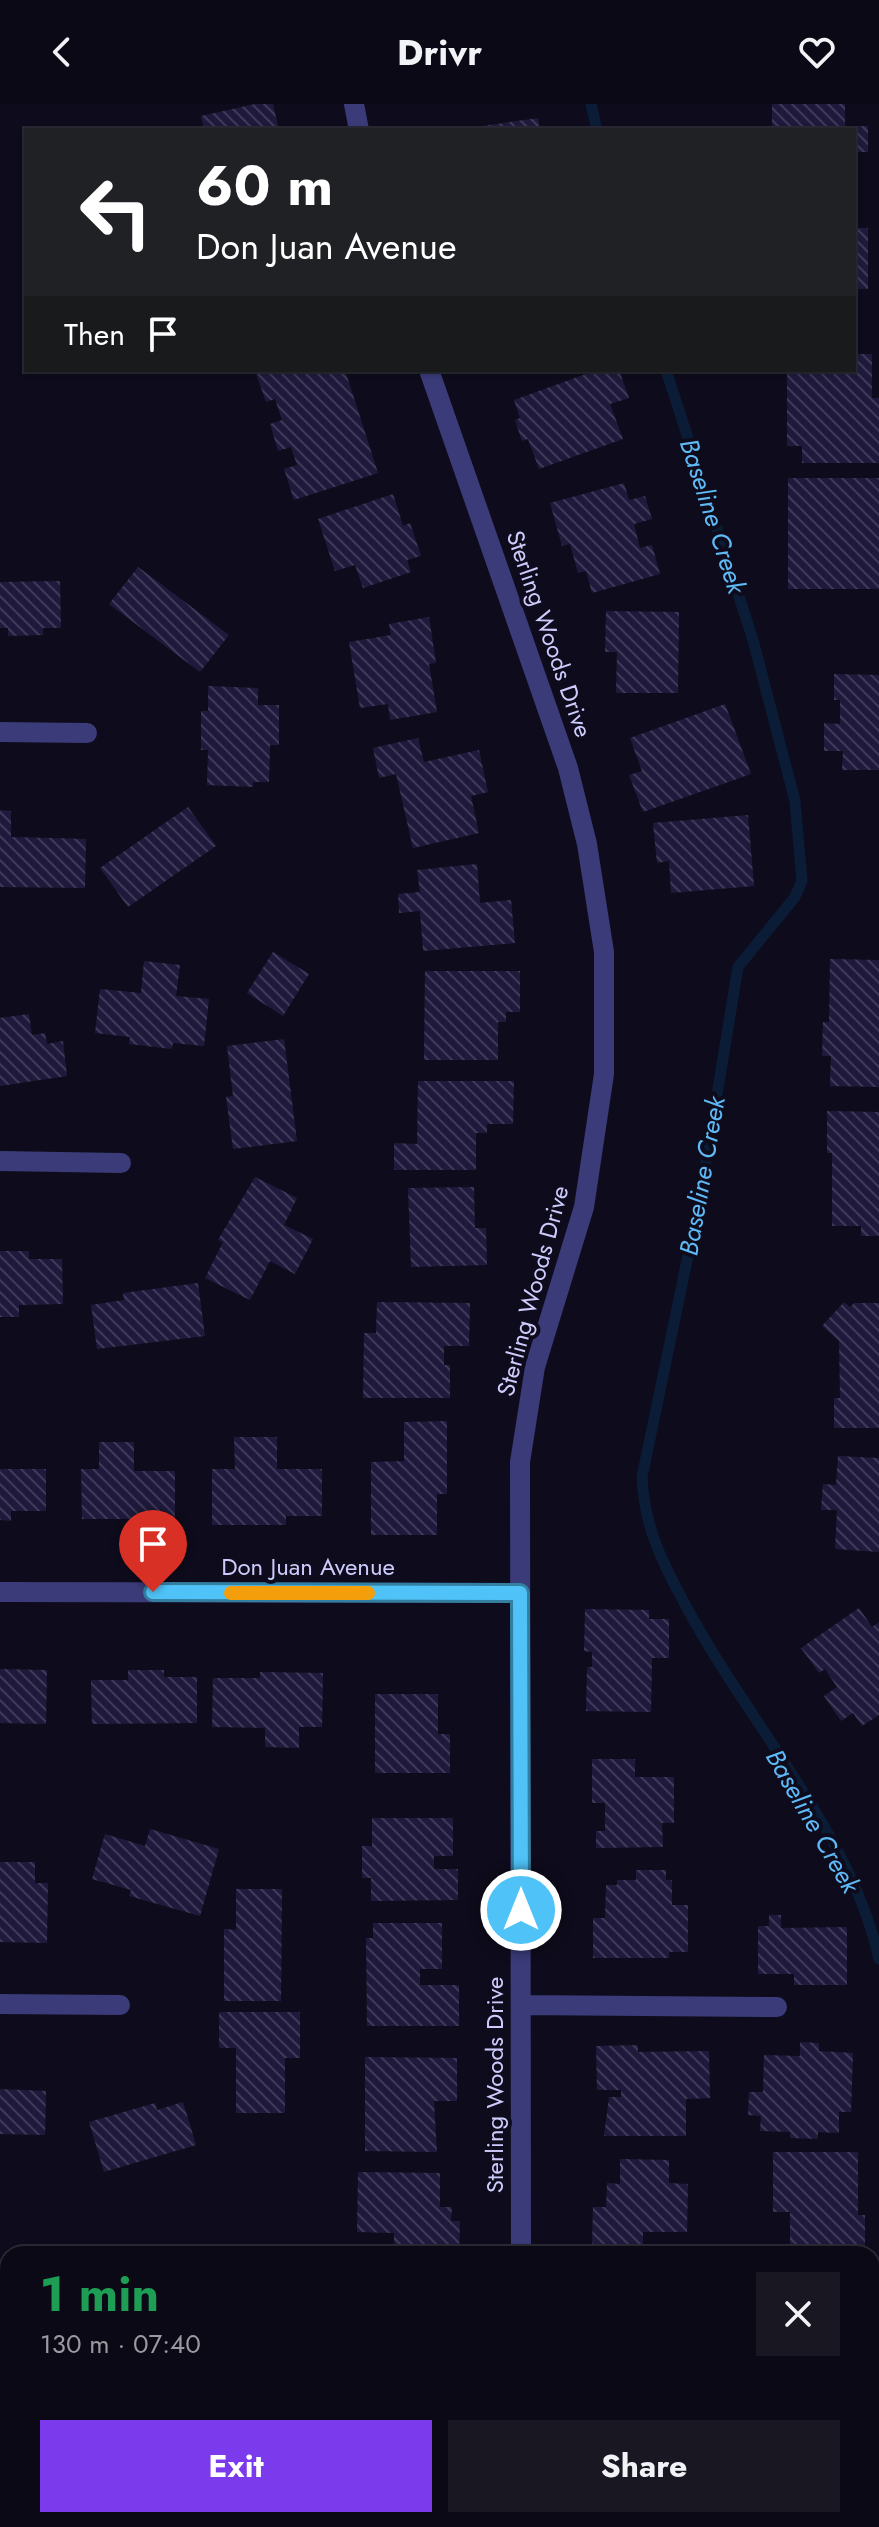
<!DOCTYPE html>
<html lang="en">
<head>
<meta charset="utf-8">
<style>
  :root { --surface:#0a0915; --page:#181722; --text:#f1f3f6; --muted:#999aa0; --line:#2a2a34; --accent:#7c3aed }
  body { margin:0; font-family:Jost,sans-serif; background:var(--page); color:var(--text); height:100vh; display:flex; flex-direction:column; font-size:30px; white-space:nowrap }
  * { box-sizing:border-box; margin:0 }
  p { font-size:26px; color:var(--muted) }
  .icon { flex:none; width:44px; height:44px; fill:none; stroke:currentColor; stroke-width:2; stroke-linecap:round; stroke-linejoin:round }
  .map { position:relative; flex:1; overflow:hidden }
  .details { position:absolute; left:0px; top:2142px; width:880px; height:282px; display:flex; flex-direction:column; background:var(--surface); border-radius:24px 24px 0 0; box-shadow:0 2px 6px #0004,0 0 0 2px var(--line) }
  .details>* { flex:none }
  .guide { position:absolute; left:24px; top:24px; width:832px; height:244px; border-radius:0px; box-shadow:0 2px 6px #0004,0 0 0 2px var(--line); background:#202124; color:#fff; overflow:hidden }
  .pin { position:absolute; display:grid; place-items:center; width:68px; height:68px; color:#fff; margin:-82px -34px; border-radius:50% 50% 50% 0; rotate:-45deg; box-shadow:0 0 8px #0007 }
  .pin .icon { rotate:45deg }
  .me { position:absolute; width:88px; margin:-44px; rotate:0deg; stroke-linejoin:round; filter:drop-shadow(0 0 6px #0008) }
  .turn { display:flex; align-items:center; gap:28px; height:168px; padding:0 40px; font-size:36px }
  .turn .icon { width:104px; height:104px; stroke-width:2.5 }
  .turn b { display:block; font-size:56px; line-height:68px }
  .then { display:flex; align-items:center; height:76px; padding:0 40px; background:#0003; gap:16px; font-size:30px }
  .round { display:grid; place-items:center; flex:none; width:84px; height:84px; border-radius:0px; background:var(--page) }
  .head { display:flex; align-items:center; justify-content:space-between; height:136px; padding:0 40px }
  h1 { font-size:48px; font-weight:700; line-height:60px; color:#1e9e55 }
  .action { display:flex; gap:16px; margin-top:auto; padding:16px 40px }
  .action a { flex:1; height:92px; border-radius:0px; background:var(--accent); color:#fff; font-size:32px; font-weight:700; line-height:92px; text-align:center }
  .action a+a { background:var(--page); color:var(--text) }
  header { display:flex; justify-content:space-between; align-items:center; height:104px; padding:0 40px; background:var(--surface); font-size:36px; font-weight:700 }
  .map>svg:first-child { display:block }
  .grass { fill:url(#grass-tufts) }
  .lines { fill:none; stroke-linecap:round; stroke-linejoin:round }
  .stream { stroke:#0b1d36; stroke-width:11 }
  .building { fill:url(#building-back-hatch) }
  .path { stroke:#34a799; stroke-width:5; stroke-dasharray:4 6; stroke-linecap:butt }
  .minor { stroke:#3a3b78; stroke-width:20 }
  .route-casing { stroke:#337fa1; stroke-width:20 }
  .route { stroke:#4fc3f7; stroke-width:14 }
  .slow { stroke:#f59e0b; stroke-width:14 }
  .labels { text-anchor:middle; stroke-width:8; stroke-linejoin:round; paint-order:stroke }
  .street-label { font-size:24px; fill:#cdcbfc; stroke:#0e0c1c }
  .water-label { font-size:26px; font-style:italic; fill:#5fb9f6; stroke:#0e0c1c }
</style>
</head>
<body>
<header><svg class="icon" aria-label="back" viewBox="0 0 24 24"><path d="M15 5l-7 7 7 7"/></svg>Drivr<svg class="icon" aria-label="heart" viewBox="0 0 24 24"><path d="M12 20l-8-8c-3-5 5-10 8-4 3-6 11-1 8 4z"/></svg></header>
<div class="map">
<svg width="879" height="2423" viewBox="0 0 879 2423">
  <defs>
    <pattern id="grass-tufts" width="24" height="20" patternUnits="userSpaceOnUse" patternTransform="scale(2)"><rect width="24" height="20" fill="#102623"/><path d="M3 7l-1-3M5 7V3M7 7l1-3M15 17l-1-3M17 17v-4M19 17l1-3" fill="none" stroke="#324444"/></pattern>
    <pattern id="building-back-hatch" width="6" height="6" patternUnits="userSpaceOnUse" patternTransform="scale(2)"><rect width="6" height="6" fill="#1f1a3c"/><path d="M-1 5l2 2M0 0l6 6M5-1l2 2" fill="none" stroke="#3e3a59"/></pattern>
  </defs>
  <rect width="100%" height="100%" fill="#0e0c1c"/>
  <path class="grass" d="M872 2363H879V2423H561V2416H872Z"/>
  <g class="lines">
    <path class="stream" d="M591 0 597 26
      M666 266 753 536 795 697 802 777 795 793 738 863 700 1094 642 1373C644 1423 663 1460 687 1504 746 1615 852 1731 879 1855"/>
  </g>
  <path class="building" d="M255 0H273L279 26H204L201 12Z
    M772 0H845V22H868V48H854V26H772Z
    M538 14 540 26H469V24Z
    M854 124H868V185H854Z
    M854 250H872V294H879V359H802V342H787V266H854Z
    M255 266H345L378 369 294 396 284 365 297 361 291 343 278 347 270 320 282 316 275 295 266 298Z
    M597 266H619L629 294 610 300 623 335 539 365 528 335 522 337 515 316 520 314 514 296Z
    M788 374H879V485H788Z
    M624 379 629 396 645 392 652 415 634 420 640 444 652 441 660 470 592 489 586 467 578 469 570 440 562 442 550 399Z
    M393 390 403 422 410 419 421 452 407 456 411 468 363 484 355 461 335 467 318 415Z
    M138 463 229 531 200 568 109 500Z
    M60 477 61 524H43V531L8 532V524H0V478Z
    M606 507 679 508 678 589H616L617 548H605Z
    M429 513 436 559 429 560 437 608 390 616 388 600 360 604 349 538 391 531 389 520Z
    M834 570 879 571V666H842L843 647H824V619L840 620V596H834Z
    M208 582 258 584V601H279V641H270L269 678H253V683L207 681 208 646H201V607H208Z
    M725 600 751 670 643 708 629 671 642 667 630 634Z
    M418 634 424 658 479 646 488 688 471 692 479 729 413 744 396 670 379 674 373 644Z
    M188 703 216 742 128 803 100 764Z
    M0 706 11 707V733L86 735 85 784 0 783Z
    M748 711 754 782 671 789 669 757 657 759 653 719Z
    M477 760 480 799 511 796 515 839 423 847 420 807 399 809 398 790 420 788 417 766Z
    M273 848 309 870 283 912 247 889Z
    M830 855 879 856V983L830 982 831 952H822L823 918H829Z
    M144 857 180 861 176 892 209 895 204 942 173 939 172 945 129 940 130 933 95 929 100 885 141 889Z
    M425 867H520V908H506V918H498V956H424Z
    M29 910 32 931 45 929 47 940 63 937 67 972 0 982V914Z
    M284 935 297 1037 233 1045 226 993 233 992 227 942Z
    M418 977H514L513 1020H487V1029H476V1066H394V1039L417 1040Z
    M827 1007 879 1008V1132H861V1122H832V1049H827Z
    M255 1073 297 1094 284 1121 313 1135 295 1170 270 1157 250 1196 205 1174 223 1138 218 1136Z
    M474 1083 475 1124H486L487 1161 411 1163 408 1084Z
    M0 1147H29V1155H62L63 1200 19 1201V1213H0Z
    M198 1179 205 1232 97 1245 91 1201 124 1196 123 1189Z
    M377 1198 470 1199 469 1242H444V1261H450V1294H363L364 1229H376Z
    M844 1198 850 1203 854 1199H879V1324H834V1294H840L839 1237 822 1222Z
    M447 1317V1390H437V1431H371V1358L404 1357V1318Z
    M234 1333H277V1365H322V1412H286V1421H212V1365H235Z
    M99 1338H134V1367H175V1415H82L81 1365H99Z
    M838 1352 879 1354V1448L835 1445 837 1406H821L823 1380 836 1381Z
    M0 1365H46V1407H11V1417L0 1416Z
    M859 1504 872 1523 879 1518V1611L862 1622 853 1609 841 1617 824 1592 837 1583 825 1565 819 1569 801 1544Z
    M585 1505 649 1506V1515H669V1554H652L651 1608 586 1607 587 1563H592V1548L584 1547Z
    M0 1565 47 1566 46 1620 0 1619Z
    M128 1566H164V1573H197V1619L92 1620 91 1576H128Z
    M260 1568 323 1569 322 1623H299V1644L265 1643V1624L212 1623 213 1574H260Z
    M375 1590H438V1630H450V1669H375Z
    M592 1655H635V1673H674V1719H662L663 1743 596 1744V1727H605V1699H592Z
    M372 1714H453V1752H434V1765H458V1796L371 1797V1774H362V1742H372Z
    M150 1725 219 1745 200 1812 129 1792 131 1786 92 1775 105 1730 145 1742Z
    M0 1758H35V1779H48L47 1839 0 1838Z
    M636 1766H666V1776H672V1801H688V1848H669V1854H593V1814H605L606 1781H617V1776H636Z
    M236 1785H282L281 1897H224V1825L236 1826Z
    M769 1811H781V1824L847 1823V1881H794V1870H758V1822H769Z
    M373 1819H442V1865H420V1881H459V1922H367L366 1834H373Z
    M219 1908H300V1954H285V2009H236V1944H219Z
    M800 1938 819 1939V1947L853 1949 851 2008H839V2029L818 2028V2035L790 2034V2028L760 2027 761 2012 748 2011 749 1988H763L764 1951 800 1952Z
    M638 1941V1948L709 1947 710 1994 686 1995V2032H604L609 1993H621V1986H597L596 1942Z
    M365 1953 457 1954V1997H434L437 2048 365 2047Z
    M0 1985 46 1987 45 2031 0 2030Z
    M183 1998 196 2041 104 2068 89 2018 155 1999 157 2006Z
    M773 2048H858V2111H865V2150H790V2108H773Z
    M620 2055 669 2056V2079L688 2080 687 2128H643V2144L592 2143 593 2103H606L607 2079 620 2080Z
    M358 2068 440 2069V2103H452L451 2117H460L459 2150H394V2129L357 2128Z
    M0 2173H8V2252H0Z
    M0 2416H58V2423H0Z
    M79 2416H190V2423H79Z
    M208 2416H301V2423H208Z
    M429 2416H460V2423H429Z"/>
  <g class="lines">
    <path class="path" d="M610 2423 614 2416
      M801 2423V2416"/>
    <path class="minor" d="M354 0 359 26
      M429 266 568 664 587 740 604 848V970L584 1103 535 1263 520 1358 521 2150
      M0 628 87 629
      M0 1057 121 1059
      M0 1488 520 1489
      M0 1900 120 1901
      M521 1901 777 1903
      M0 2332H8
      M872 2345H879
      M538 2416V2423"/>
  </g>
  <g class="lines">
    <defs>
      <path id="route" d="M153 1488 520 1489 521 1806"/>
    </defs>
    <use href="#route" class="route-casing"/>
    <use href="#route" class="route"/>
    <path class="slow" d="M231 1489H368"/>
  </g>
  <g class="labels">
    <g class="street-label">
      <text transform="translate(549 530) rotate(71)" y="8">Sterling Woods Drive</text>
      <text transform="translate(533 1187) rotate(-75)" y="8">Sterling Woods Drive</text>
      <text x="308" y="1471">Don Juan Avenue</text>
      <text transform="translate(495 1981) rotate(-90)" y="8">Sterling Woods Drive</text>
    </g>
    <g class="water-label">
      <text transform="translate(713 412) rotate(72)" y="9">Baseline Creek</text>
      <text transform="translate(702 1072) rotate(-80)" y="9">Baseline Creek</text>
      <text transform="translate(813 1717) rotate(60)" y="9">Baseline Creek</text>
    </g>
  </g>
</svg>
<div class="pin" style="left:153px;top:1488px;background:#d93025"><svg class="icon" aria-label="arrive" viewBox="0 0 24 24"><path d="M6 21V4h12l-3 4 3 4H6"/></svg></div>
<svg class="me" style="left:521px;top:1806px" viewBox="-20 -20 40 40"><circle r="17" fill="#4fc3f7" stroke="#fff" stroke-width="3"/><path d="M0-11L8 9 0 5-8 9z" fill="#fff"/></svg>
<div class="guide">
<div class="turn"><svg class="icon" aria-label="left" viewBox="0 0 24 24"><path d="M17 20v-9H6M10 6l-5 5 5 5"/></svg><div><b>60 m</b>Don Juan Avenue</div></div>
<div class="then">Then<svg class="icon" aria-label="arrive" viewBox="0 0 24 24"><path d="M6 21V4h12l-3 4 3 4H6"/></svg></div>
</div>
<section class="details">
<div class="head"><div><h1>1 min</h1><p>130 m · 07:40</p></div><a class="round"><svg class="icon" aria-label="close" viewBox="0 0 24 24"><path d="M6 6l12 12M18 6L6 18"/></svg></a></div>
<div class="action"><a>Exit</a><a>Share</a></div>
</section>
</div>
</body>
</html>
